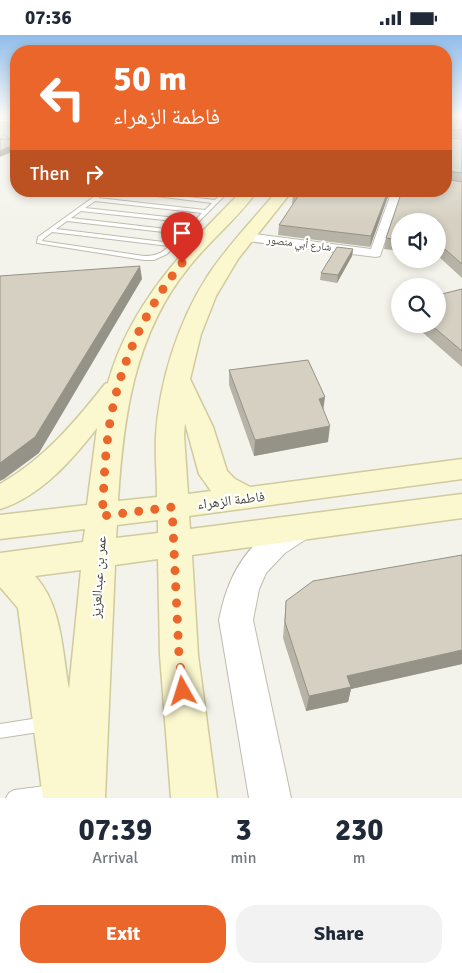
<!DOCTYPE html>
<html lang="en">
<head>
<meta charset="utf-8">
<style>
  :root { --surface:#fff; --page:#f2f2f3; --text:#1f2937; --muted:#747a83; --accent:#eb662b }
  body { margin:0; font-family:Signika,"Noto Naskh Arabic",sans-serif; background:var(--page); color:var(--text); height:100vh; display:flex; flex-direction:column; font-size:19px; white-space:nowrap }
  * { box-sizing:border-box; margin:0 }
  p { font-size:16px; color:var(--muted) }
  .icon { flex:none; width:28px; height:28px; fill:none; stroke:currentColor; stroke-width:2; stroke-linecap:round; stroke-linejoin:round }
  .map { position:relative; height:763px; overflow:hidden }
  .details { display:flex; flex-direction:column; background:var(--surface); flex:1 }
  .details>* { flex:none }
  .hud { position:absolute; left:10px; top:10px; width:442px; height:152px; border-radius:20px; box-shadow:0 2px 8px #0003; background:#eb662b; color:#fff; overflow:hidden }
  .buttons { position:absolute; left:391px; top:178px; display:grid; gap:10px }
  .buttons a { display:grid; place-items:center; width:55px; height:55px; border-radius:50%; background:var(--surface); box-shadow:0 2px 8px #0003; font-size:25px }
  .pin { position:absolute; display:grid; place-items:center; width:42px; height:42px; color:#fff; margin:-51px -21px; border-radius:50% 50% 50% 0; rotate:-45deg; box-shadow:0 0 5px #0007 }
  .pin .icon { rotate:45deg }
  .me { position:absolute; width:55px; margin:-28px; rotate:354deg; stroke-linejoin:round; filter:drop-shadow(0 0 4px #0008) }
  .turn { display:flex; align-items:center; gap:18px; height:105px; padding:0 20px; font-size:22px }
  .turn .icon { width:65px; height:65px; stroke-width:2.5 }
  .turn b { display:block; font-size:35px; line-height:42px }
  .then { display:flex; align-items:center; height:48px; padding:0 20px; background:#0003; gap:10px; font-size:19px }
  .eta { display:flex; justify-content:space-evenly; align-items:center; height:85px; text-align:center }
  .eta b { font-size:30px; font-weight:700; line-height:35px }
  .action { display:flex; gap:10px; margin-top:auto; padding:10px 20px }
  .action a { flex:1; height:58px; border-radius:20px; background:var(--accent); color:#fff; font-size:20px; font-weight:700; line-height:58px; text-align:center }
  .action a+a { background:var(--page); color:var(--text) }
  .status { display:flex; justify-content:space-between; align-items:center; height:35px; padding:0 25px; background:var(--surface); direction:ltr }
  .status svg { height:14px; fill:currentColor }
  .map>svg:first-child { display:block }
  .green { fill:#c9e5b7 }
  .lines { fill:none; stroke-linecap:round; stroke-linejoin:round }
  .service-casing { stroke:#bfbcae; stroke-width:2 }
  .minor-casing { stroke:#bfbcae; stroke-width:2 }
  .tertiary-casing { stroke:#bfbcae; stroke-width:2 }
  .secondary-casing { stroke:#d0cb9d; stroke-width:3 }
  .service { fill:#fff; fill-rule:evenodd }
  .minor { fill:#fff; fill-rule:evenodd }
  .tertiary { fill:#fff; fill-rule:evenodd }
  .secondary { fill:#fbf7ce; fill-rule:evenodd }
  .wall { fill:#b7b3a6 }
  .shaded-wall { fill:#959287 }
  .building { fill:#d5d0c1; stroke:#959287 }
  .route { stroke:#eb662b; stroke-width:9; stroke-dasharray:0 16.2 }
  .labels { text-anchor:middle; stroke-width:4.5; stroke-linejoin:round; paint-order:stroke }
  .far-street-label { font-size:11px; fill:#484439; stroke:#fff }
  .street-label { font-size:14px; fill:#484439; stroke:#fff }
</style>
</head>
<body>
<div class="status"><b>07:36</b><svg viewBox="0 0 49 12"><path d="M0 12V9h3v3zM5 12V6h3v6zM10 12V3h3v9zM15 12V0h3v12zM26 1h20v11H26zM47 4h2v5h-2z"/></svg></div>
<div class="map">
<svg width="462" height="763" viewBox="0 0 462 763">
  <rect width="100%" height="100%" fill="#f4f3eb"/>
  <path class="green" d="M0 80H16V107H0Z"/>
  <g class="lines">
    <defs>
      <path id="service" d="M16 84V86L0 87V85Z
        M3 101 10 104 15 101 16 103 10 107 3 103Z
        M102 156H107L98 163 205 175 212 168 116 156H133L215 165 221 159 207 156H229L167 219 154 225H144L37 208 38 202ZM95 166 202 178 195 185 85 173ZM81 176 192 188 184 196 71 183ZM67 186 181 199 172 208 56 194ZM52 197 169 211C161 219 155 221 144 221L42 206 43 204Z
        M45 682 50 684 52 689 50 694 45 696 0 703V689Z
        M53 750 58 753 61 758 59 763H6L9 758 14 755Z"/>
      <path id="minor" d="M392 156H402L380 221 376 222 247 206 241 202 247 198 371 214Z"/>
      <path id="tertiary" d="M301 482 311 485 316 493 311 501 285 518 266 538 259 554 253 585 291 763H249L219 585C228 537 252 497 301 482Z"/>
      <path id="secondary" d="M242 156H257C237 184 209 206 188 233 134 300 123 383 118 466L157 462C157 442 155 421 156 401 159 348 178 287 207 242 227 211 253 185 277 156H292L238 224 216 261 201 299 190 344 213 392 227 436 235 444 250 452 462 424V444L189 481 190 494 462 459V483L192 520 198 620 217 763H171L160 620 158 524 115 530 105 763H43L18 573 0 552V518L83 507 85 494 0 504V480L87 470 97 393C72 425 40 462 0 474V449C43 425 75 387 105 349L108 348C130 269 185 213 242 156ZM185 388 199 439 211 456 188 459 184 400ZM158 485V498L116 503 117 490ZM81 535 69 654C62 616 62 570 35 541Z"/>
    </defs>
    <use href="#service" class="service-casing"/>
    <use href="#minor" class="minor-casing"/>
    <use href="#tertiary" class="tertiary-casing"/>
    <use href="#secondary" class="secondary-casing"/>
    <use href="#service" class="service"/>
    <use href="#minor" class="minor"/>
    <use href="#tertiary" class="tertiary"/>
    <use href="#secondary" class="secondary"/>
  </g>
  <path class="wall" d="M446 80H462V103L447 102 462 104V243L438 221V186H400V216L384 214 386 203Z
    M390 156 370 212 278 200 279 190 293 169H292L293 159Z
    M353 214 352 221 337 248 320 245 321 238Z
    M462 254V332L413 289H438Z
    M229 335 323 375 328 407 254 421 229 350Z
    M462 520V629L351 654 348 667 306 676 283 603 286 566Z"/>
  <path class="shaded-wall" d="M16 109V115L0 122V116Z
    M388 156H390L370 212 371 201Z
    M353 214 352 221 337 248 338 240Z
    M140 231 142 244 39 418 4 444 0 446V428Z
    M325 362 323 377 319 364Z
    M330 391 328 407 254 421 255 405Z
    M462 615V629L351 654 348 667 306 676 309 661 347 641Z"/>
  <path class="building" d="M446 82 447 83 462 84V95L448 94 446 99Z
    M446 101 448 103 462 104V138L448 136 446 138Z
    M0 104H16V109L0 116Z
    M446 144 462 147V229L438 208V186H400V205L386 203 402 156H446Z
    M295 156H388L371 201 279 190 299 160 293 159Z
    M337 212 353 214 338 240 321 238Z
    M140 231 35 402 0 428V241Z
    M462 254V316L430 289H438V260Z
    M308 325 325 362 319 364 330 391 255 405 229 335Z
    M462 520V615L347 641 351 652 309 661 285 587 286 566 313 546Z"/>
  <linearGradient id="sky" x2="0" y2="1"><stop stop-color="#90bcea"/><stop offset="0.43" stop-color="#fafaf6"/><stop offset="1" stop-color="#fafaf6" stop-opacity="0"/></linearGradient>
  <rect width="462" height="187" fill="url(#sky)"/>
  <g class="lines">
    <path class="route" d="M182 228C140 281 114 342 107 409 104 433 104 457 102 481L172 472 179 620 183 656"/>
  </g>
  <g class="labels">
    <g class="far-street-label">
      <text transform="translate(299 208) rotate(7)" y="4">شارع أبي منصور</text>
    </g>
    <g class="street-label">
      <text transform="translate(231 465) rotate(-7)" y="5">فاطمة الزهراء</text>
      <text transform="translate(98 542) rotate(-86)" y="5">عمر بن عبدالعزيز</text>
    </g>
  </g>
</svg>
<div class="buttons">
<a><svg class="icon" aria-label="sound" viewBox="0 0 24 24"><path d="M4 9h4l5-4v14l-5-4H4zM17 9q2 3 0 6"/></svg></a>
<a><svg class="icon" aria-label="search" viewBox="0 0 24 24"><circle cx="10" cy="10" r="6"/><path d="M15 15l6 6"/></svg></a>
</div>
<div class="pin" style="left:182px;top:228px;background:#d93025"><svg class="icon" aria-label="arrive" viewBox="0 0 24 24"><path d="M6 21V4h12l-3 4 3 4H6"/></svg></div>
<svg class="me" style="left:183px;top:656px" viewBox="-20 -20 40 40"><path d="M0-17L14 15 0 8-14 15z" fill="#eb662b" stroke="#fff" stroke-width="4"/></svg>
<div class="hud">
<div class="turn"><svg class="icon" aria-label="left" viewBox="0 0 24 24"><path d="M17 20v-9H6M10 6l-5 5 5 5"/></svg><div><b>50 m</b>فاطمة الزهراء</div></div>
<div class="then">Then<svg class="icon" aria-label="right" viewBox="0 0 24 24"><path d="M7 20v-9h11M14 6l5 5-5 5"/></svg></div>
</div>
</div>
<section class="details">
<div class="eta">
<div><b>07:39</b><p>Arrival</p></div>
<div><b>3</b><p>min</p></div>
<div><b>230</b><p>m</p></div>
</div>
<div class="action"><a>Exit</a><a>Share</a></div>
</section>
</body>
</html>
